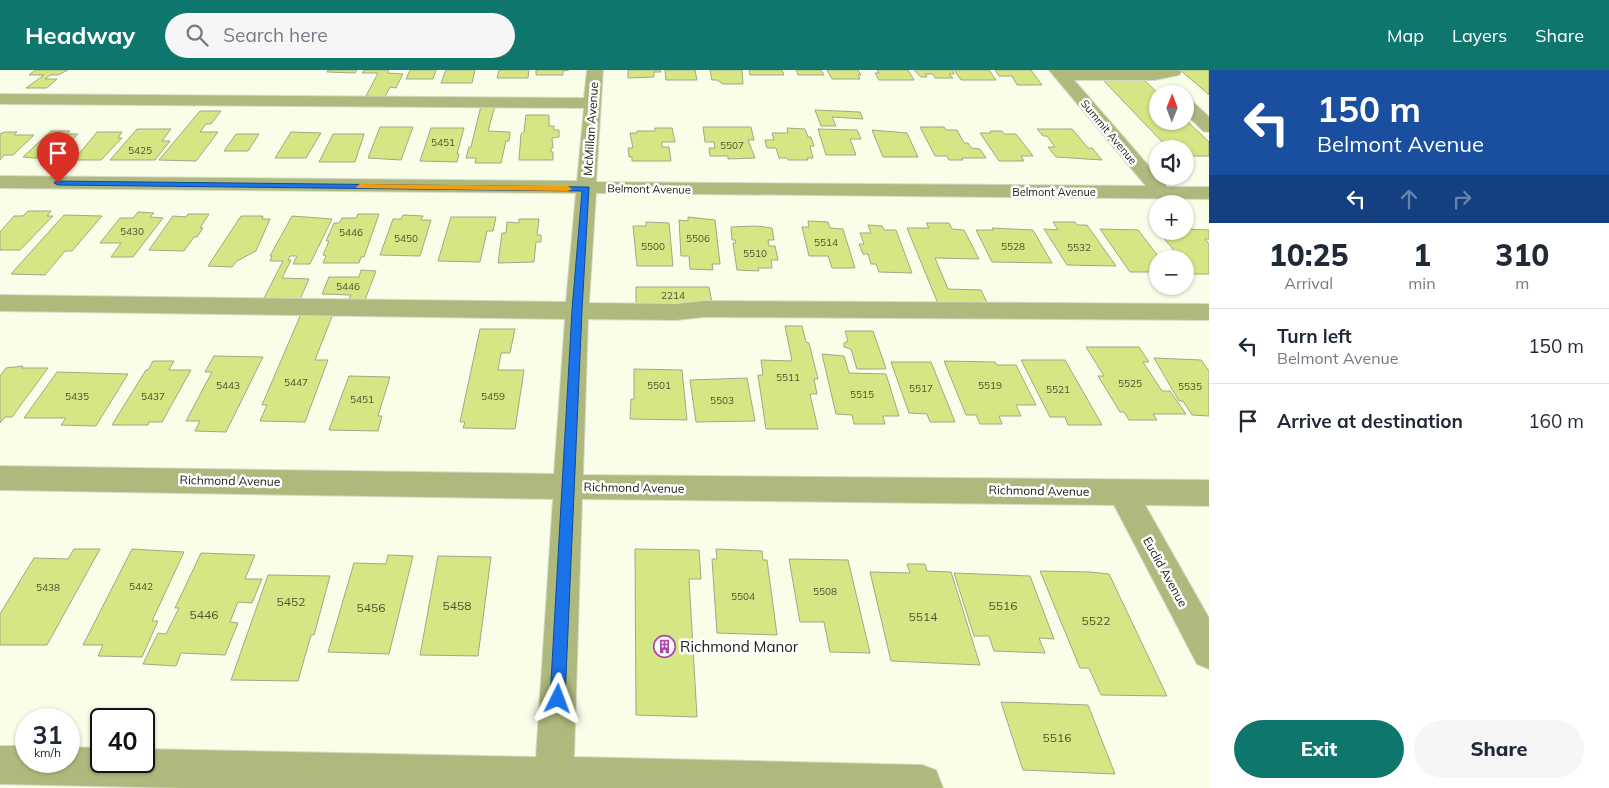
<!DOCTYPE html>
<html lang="en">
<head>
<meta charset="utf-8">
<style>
  :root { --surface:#fff; --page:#f6f6f7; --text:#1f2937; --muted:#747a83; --line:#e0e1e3; --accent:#0f766e }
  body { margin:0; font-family:Mulish,sans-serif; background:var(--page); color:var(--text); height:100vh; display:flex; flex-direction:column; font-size:19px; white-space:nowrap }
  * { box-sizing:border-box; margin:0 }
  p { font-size:16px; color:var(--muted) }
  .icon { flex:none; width:28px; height:28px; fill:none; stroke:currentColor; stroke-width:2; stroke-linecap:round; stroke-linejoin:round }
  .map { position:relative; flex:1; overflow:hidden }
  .drawer { display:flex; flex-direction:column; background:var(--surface); width:400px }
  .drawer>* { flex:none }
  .top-card { background:#1a4fa0; color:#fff; overflow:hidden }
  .needle { width:32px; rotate:1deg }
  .controls { position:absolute; left:1149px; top:15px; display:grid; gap:10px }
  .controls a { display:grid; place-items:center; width:45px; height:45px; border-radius:50%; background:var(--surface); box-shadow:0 1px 4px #0004; font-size:25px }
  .speed { position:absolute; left:15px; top:638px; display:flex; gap:10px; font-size:25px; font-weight:700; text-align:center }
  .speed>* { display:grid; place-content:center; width:65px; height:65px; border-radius:50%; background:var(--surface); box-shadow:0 1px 4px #0004; line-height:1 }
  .speed small { font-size:12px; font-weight:400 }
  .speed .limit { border:2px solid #111; border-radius:8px; background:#fff; color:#111 }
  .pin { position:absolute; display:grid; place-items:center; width:42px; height:42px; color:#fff; margin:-51px -21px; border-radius:50% 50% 50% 0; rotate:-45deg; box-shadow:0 0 5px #0007 }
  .pin .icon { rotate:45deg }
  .me { position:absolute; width:55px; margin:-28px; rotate:3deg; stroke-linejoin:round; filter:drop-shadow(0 0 4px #0008) }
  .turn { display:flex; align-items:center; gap:18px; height:105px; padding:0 25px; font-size:22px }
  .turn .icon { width:65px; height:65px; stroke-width:2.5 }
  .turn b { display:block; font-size:35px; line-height:42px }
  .lanes { display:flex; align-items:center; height:48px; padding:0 25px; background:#0003; justify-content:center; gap:25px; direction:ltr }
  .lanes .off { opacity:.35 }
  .eta { display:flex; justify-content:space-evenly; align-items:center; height:85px; text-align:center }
  .eta b { font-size:30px; font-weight:800; line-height:35px }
  .primary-button { display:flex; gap:10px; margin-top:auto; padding:10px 25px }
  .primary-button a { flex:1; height:58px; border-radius:30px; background:var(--accent); color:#fff; font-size:20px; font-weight:800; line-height:58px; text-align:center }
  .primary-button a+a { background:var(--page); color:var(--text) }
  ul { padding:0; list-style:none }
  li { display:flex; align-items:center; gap:15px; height:75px; padding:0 25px; border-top:1px solid var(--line) }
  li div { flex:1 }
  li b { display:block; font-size:19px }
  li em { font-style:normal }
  header { display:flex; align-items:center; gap:30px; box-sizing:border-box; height:70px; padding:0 25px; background:var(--accent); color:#fff }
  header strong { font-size:24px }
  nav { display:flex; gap:28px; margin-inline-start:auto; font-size:18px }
  .search { width:350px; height:45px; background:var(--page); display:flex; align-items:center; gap:12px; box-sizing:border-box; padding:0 18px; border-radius:28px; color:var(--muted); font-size:19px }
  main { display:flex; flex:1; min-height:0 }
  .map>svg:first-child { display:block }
  .building { fill:#d5e784; stroke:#a1a886 }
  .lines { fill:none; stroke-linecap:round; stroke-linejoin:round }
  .minor-casing { stroke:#d6dbc7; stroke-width:2 }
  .minor { fill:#aeba7d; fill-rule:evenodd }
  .route { fill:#1a73e8; stroke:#114b97 }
  .slow { fill:#f59e0b }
  .labels { text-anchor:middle; stroke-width:5; stroke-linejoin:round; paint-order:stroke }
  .number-label { font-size:10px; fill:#4d5431 }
  .far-street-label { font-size:11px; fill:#202315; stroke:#fff }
  .street-label { font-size:12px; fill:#202315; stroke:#fff }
  .near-number-label { font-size:12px; fill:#4d5431 }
  .near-poi-label { font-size:15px; fill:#202315; stroke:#fff; text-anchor:start }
</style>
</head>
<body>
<header>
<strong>Headway</strong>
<div class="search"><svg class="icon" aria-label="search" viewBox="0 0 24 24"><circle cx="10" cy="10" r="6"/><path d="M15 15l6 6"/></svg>Search here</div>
<nav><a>Map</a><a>Layers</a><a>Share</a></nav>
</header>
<main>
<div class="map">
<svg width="1209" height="718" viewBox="0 0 1209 718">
  <rect width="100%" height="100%" fill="#f9fee9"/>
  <path class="building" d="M35 0H68L58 5H50L45 9H57L47 18H26L44 5H29Z
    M328 0H357L355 3 327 2Z
    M364 0H389L387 3 403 4 396 18 390 17 385 27 366 26 378 3H362Z
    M410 0H436L433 9H406Z
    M446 0H475L472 13H441Z
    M499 0H529L528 8H497Z
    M536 0H569L563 1V5H536Z
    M628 0H660L661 2H654V7L628 8Z
    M665 0H695L697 10H666Z
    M710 0H742L743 14H723L717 10H712Z
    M749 0H782L784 5H750Z
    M796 0H821L824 5H798Z
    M827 0H858L861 5H858L860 9H832Z
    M877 0H908L914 10H879L875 3H879Z
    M914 0H952L954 4H949L953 8H935L933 4H925L927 7H921Z
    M954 0H989L996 10H961Z
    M995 0H1031L1042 15H1017L1012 6H999Z
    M1180 0H1209V25L1200 17Z
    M1102 9H1143L1159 24 1158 51H1185V49L1209 72V86H1185V79H1169Z
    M481 36H495L488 61 510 62V64L509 71H506L501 93H475L476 88H466L469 77H471Z
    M815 40 860 42 863 49 832 47 836 56H821Z
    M200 41H221L211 54H206L200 62H218L196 91 159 90Z
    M526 45H549V56H554V60H559V67L552 68 553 78H551V82H553V90H519L521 64 524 62Z
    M380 57H413L401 90 368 88Z
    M703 57H751L754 70H748L755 88 728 89V86H710L709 78H715L714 72H705Z
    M920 57H944L946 60H957L964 73H968L971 78 980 79 986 88H962L963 90H949L947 86H935Z
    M431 58H464L457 84H459L457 92 420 91Z
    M655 58H672L675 72H662V77H669L671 91H632V87H629L628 78H633L630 63H637V61H655Z
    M787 58 805 59 808 67H811L814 76H810L813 88H807L808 90H788L787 88H779L776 78H767L765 70H774L772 63H788Z
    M137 59H171L162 71H170L155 90H110Z
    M818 59 857 60 861 69H850L856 85H826Z
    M1037 59H1072L1088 78H1092L1102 90 1056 87 1048 77H1055L1047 66H1043Z
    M872 60 907 63 918 87H883Z
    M51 61H70L67 64H78L60 82H64L57 90 23 87Z
    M990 61H1002L1004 64H1016L1033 86H1021L1024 91H999L980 63H991Z
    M5 62H17L14 65H34L13 85H4L0 90V64Z
    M97 62H122L118 68H122L101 90H74Z
    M291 62 321 63 306 88H275Z
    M236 64H259L248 81H224Z
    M333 64H364L355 92H319Z
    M28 141H51L47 146H53L20 180H0V162L14 146H23Z
    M138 142 154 143 150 147 163 148 133 187H111L121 173H100L120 148H133Z
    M188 144H209L200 158H203L197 167H194L184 181 149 180 173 146 186 147Z
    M358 144H379L364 187H361L359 193H323L326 186 323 185 329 171H326L334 153H339L342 148H356Z
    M64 145 102 146 72 181H65L45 205 11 204Z
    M403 145 423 146 421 150H431L420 186 380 185 393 149H401Z
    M241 146H263L262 149H270L256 181 237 191 232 197 208 196Z
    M292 146 332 149 310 194H293L297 186H290L288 190H291L282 208 309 209 300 229 264 228 283 191H270L272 186H270Z
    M451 147H496L493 161H487L480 192 438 191Z
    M688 147 715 150 720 194H712L713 200 690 199 689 186H681L679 150 688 151Z
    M519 149H539L537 165H541V172H536L534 192 498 193 502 163H506L507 152 519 153Z
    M808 151 828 152 830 158 843 159 855 198H832L828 186H809L802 157H809Z
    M646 152 669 153 673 196H637L633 156H646Z
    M1053 152H1075L1077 155H1087L1116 196 1067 195 1044 159 1058 160Z
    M926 153H949L952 159 964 160 979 189 935 188 948 219 981 220 989 237 939 236 907 158H929Z
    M868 155 882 156 884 160H896L912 203 879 202 876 194H871L868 184H863L859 174H864L860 163H871Z
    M756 156 772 158 774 170H768L769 176H775L778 190H771L772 198H758L759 201 737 200 733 173H736L735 170H732L731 157Z
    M992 158 1033 160 1052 193 992 192 976 160H993Z
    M1100 159 1138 160 1158 186H1164L1166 189H1158V202H1130Z
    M1185 159 1209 160V169H1205L1209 174V204H1193L1185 194V189H1181L1158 161H1185Z
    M361 200 376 201 365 230H348L351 225 322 224 329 207H359Z
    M636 217H709L712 233 636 235Z
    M301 244H333L315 290H328L305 352 260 351 267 335H262Z
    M785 256H802L806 272 809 273 818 309H814L817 324H810L818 359H766L758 305H763L761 290 792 291Z
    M480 259H515L510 283H501L498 300H524L515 359 463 358 465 352H460Z
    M845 261H873L886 299H857L851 279 844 277V273L848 271Z
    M1086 277H1139L1149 292H1143L1162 321H1170L1186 344H1153L1157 350H1129L1124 342H1120L1098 306H1104Z
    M822 284 844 286 849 303 886 304 899 346H883L885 354H854L852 345 836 344Z
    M214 286 263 287 226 362 195 361 200 351H186L212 302H205Z
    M1154 288 1201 290 1209 301V346L1192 345 1183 331H1179Z
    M1021 290H1065L1102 355H1068L1065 347H1050Z
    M153 291H174L169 300H191L162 352H149L148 355H112L146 300H148Z
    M944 291 995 292 997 295H1016L1036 335H1016L1021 346H999L1002 354H980L976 345H966Z
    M891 292H931L955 352H930L927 344 909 343Z
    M23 296 22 298H48L12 347H5L0 353V306L6 298Z
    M634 299 682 300 687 350 630 349 631 329H634Z
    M57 302 128 304 96 356 61 355 66 348H24Z
    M349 306 390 307 378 346H382L378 361 329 360Z
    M747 308 755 351 696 352 690 310Z
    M74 479H100L47 575H0V544L34 488 68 489Z
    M132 479 184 482 152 551H158L142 587 98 586 103 575H83Z
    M635 479 699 480 701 509H689L697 647 636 645Z
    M716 479 762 481 763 490H767L777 565 717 563 712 489H717Z
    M201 483 255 485 245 509H262L252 533 238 532 230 552 238 553 225 585 181 583 176 596 143 594 158 563 166 564 179 538H175Z
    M388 485 413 486 389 584 328 582 354 493 386 494Z
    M438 486 491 487 478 586 420 585Z
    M789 489 848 490 870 583 830 582 824 552H800Z
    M907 494H925L927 501 951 502 980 595 891 591 870 502 910 503Z
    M1040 501 1090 502 1109 504 1167 626 1101 625 1089 598H1080Z
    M954 503 1030 506 1054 569 1039 568 1045 583 994 581 989 566H974Z
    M268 505 330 506 314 565H311L298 611 231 610Z
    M1001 632 1088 635 1115 704 1023 700Z"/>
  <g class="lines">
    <defs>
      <path id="minor" d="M587 0H603L596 112 1146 116 1049 0H1180L1181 2 1179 5 1155 10H1074L1167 117H1209V129L596 123 589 233 676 234 704 231 1209 234V250L704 247 676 250 588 249 583 405 1209 410V436L1145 435 1209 548V599L1197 594 1114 435 582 429 574 687 922 695 936 700 943 718H184L0 714V676H26V691H69V677L101 678V691H144V679L536 687 553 429 0 420V396L554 404 565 249 0 241V225L566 232 576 123 0 118V106L577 111 584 38 0 34V24L584 28Z
        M1185 29 1191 30 1209 47V62L1203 61 1185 43Z"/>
    </defs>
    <use href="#minor" class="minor-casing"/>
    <use href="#minor" class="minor"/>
  </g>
  <path class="route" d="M56 111 589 117 582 240 565 629 563 634 558 637 552 634 550 629 572 240 582 121 58 115 54 113Z"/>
  <path class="slow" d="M360 114 568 116 572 119 568 121 357 118 356 117Z"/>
  <defs>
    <symbol id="building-ring" viewBox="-11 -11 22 22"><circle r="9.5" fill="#fff" stroke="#ad48ae" stroke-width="1.5"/><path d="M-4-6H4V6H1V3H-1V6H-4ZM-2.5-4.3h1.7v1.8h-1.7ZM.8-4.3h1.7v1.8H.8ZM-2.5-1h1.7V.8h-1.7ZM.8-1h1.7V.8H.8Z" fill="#ad48ae"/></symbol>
  </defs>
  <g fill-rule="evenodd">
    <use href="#building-ring" x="652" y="564" width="25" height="25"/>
  </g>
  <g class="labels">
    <g class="number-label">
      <text x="443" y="76">5451</text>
      <text x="732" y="79">5507</text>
      <text x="140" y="84">5425</text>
      <text x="132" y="165">5430</text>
      <text x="351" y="166">5446</text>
      <text x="406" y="172">5450</text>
      <text x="698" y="172">5506</text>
      <text x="826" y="176">5514</text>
      <text x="653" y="180">5500</text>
      <text x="1013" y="180">5528</text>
      <text x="1079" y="181">5532</text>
      <text x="755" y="187">5510</text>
      <text x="348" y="220">5446</text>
      <text x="673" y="229">2214</text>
      <text x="788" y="311">5511</text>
      <text x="296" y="316">5447</text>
      <text x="1130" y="317">5525</text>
      <text x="228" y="319">5443</text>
      <text x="659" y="319">5501</text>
      <text x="990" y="319">5519</text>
      <text x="1190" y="320">5535</text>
      <text x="921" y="322">5517</text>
      <text x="1058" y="323">5521</text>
      <text x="862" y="328">5515</text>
      <text x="77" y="330">5435</text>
      <text x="153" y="330">5437</text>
      <text x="493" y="330">5459</text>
      <text x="362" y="333">5451</text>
      <text x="722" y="334">5503</text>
      <text x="141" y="520">5442</text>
      <text x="48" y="521">5438</text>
      <text x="825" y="525">5508</text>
      <text x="743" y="530">5504</text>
    </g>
    <g class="far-street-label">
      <text transform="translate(1109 62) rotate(50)" y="4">Summit Avenue</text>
      <text transform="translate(649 119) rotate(1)" y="4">Belmont Avenue</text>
      <text x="1054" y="126">Belmont Avenue</text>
    </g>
    <g class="street-label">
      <text transform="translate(591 59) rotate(-86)" y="4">McMillan Avenue</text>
      <text transform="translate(230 411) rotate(1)" y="4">Richmond Avenue</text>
      <text transform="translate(634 418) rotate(1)" y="4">Richmond Avenue</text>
      <text transform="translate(1039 421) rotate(1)" y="4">Richmond Avenue</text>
      <text transform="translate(1165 502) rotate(61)" y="4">Euclid Avenue</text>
    </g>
    <g class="near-number-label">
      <text x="291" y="536">5452</text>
      <text x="457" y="540">5458</text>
      <text x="1003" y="540">5516</text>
      <text x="371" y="542">5456</text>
      <text x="204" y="549">5446</text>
      <text x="923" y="551">5514</text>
      <text x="1096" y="555">5522</text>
      <text x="1057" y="672">5516</text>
    </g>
    <g class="near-poi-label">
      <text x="680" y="582">Richmond Manor</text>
    </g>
  </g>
</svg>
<div class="controls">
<a><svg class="needle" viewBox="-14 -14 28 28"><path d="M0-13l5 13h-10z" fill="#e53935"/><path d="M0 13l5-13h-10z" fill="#747a83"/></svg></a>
<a><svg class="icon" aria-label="sound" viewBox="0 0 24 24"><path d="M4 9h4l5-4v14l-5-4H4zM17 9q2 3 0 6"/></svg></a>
<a>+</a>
<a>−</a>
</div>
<div class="speed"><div>31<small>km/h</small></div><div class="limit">40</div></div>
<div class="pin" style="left:58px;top:113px;background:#d93025"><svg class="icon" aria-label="arrive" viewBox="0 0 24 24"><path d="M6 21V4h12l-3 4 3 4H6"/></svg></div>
<svg class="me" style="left:558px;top:629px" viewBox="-20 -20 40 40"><path d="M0-17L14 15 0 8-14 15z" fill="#1a73e8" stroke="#fff" stroke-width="4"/></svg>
</div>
<section class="drawer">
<div class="top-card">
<div class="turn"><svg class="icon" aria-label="left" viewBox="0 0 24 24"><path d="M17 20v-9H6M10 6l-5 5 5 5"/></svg><div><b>150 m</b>Belmont Avenue</div></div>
<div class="lanes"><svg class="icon" aria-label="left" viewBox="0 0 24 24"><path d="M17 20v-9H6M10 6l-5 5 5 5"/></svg><svg class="icon off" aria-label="ahead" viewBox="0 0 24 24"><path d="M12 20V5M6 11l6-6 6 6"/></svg><svg class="icon off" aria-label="right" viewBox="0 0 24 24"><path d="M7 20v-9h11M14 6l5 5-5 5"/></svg></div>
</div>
<div class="eta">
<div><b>10:25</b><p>Arrival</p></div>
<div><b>1</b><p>min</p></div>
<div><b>310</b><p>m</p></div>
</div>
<ul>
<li><svg class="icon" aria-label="left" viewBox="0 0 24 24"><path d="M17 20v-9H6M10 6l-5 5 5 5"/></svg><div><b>Turn left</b><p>Belmont Avenue</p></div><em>150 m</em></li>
<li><svg class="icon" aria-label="arrive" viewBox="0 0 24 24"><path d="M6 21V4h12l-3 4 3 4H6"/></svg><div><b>Arrive at destination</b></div><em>160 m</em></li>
</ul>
<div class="primary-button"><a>Exit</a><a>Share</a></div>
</section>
</main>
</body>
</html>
